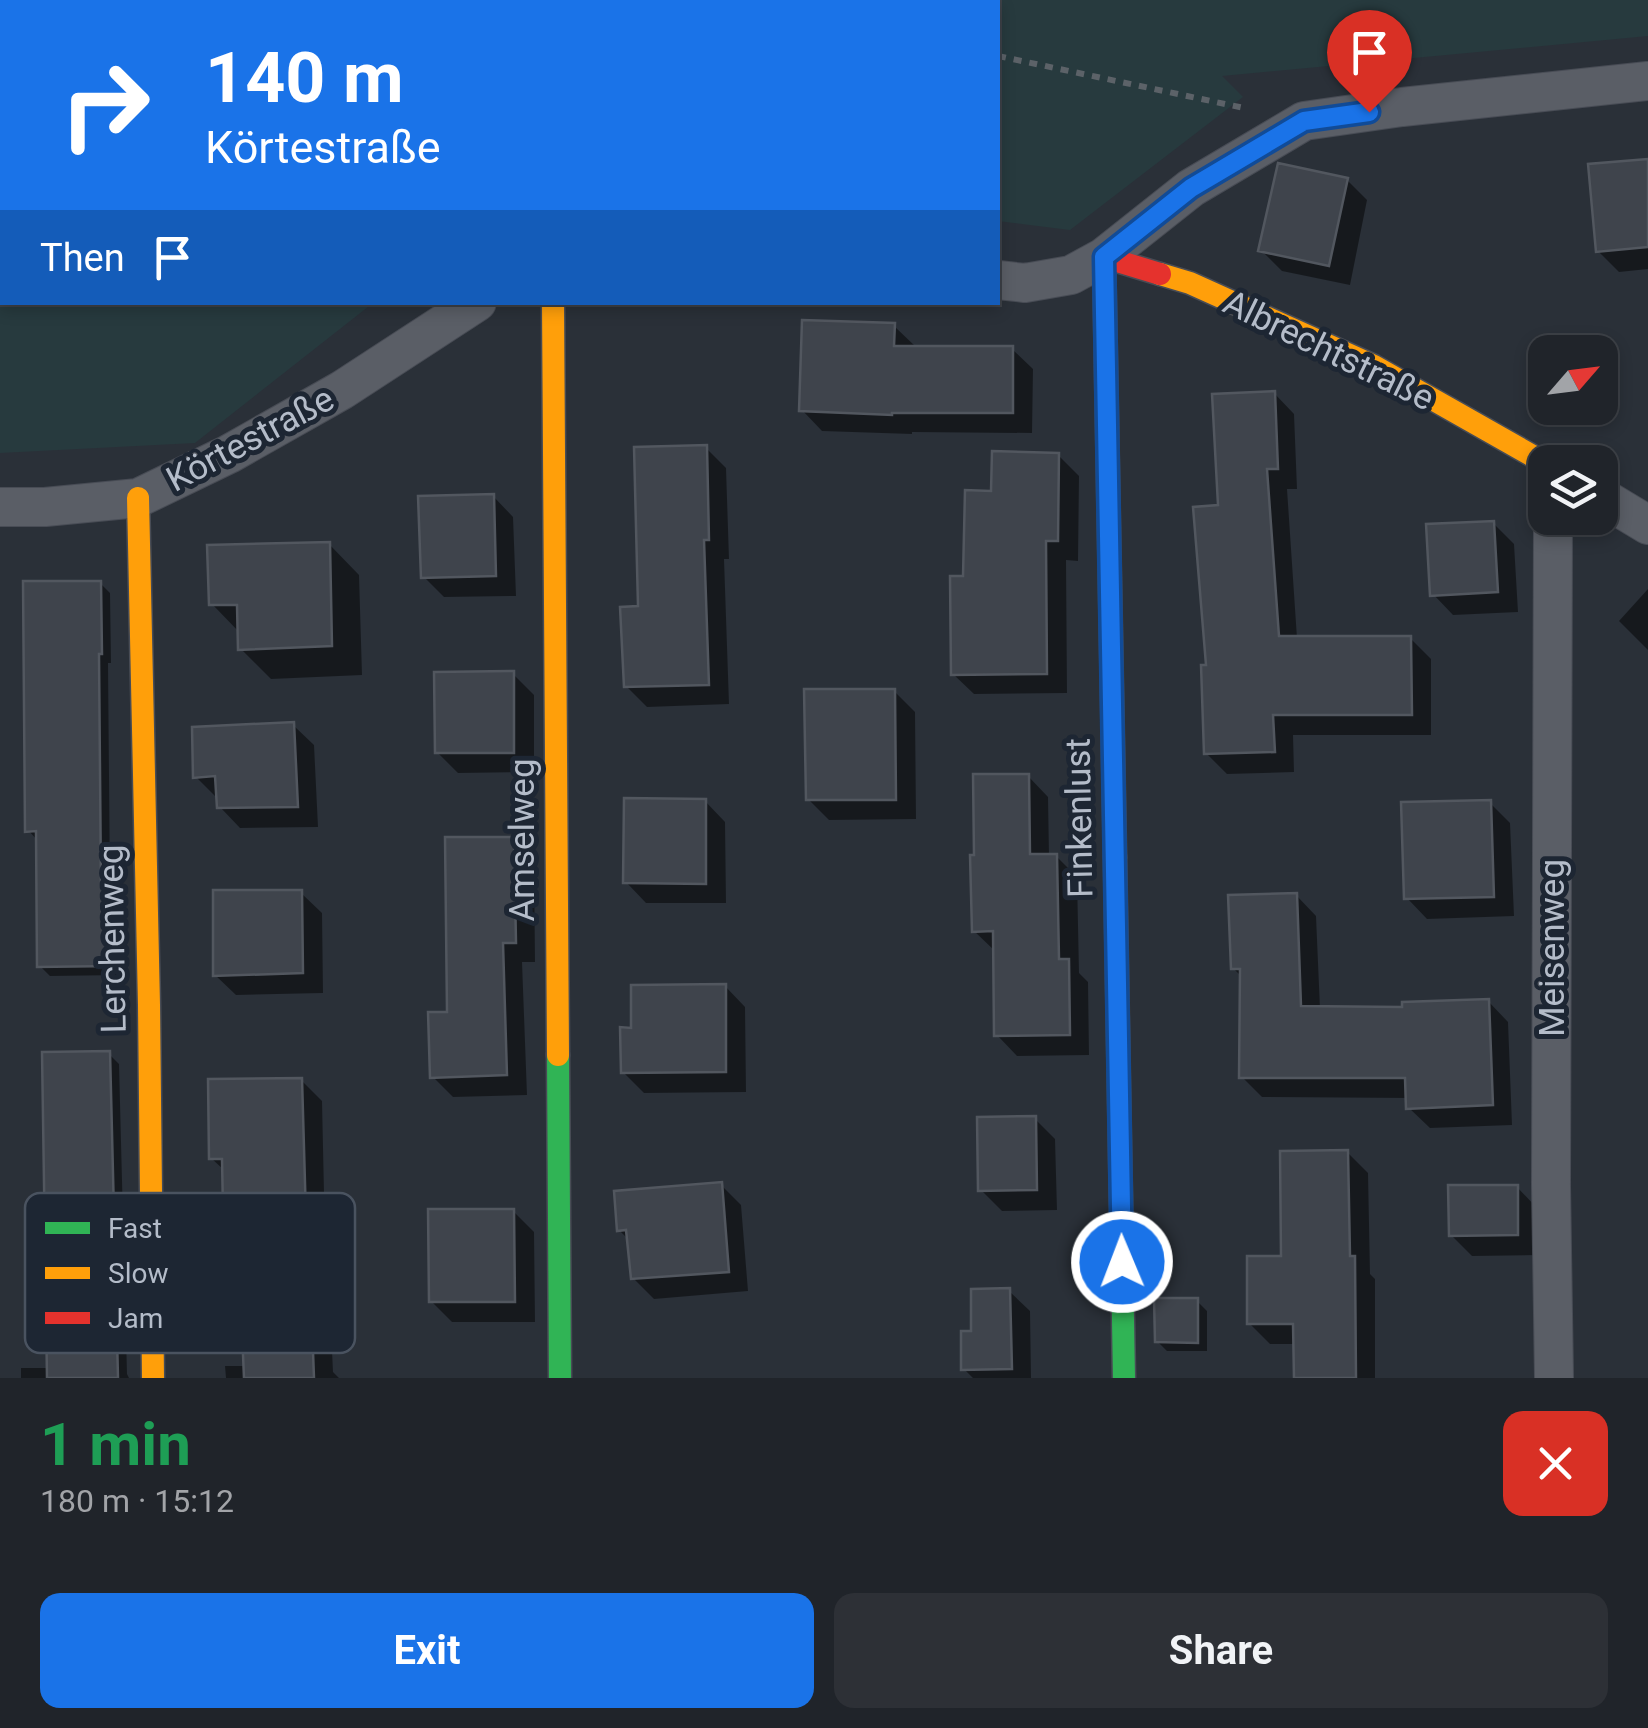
<!DOCTYPE html>
<html lang="en">
<head>
<meta charset="utf-8">
<style>
  :root { --surface:#20242a; --page:#2d3036; --text:#f1f3f6; --muted:#a2a4a8; --line:#3d4147; --accent:#1a73e8 }
  body { margin:0; font-family:Roboto,sans-serif; background:var(--page); color:var(--text); height:100vh; display:flex; flex-direction:column; font-size:38px; white-space:nowrap }
  * { box-sizing:border-box; margin:0 }
  p { font-size:32px; color:var(--muted) }
  .icon { flex:none; width:55px; height:55px; fill:none; stroke:currentColor; stroke-width:2; stroke-linecap:round; stroke-linejoin:round }
  .map { position:relative; height:1378px; overflow:hidden }
  .details { display:flex; flex-direction:column; background:var(--surface); flex:1 }
  .details>* { flex:none }
  .top-card { position:absolute; left:0px; top:0px; width:1000px; height:305px; box-shadow:0 5px 15px #0003,0 0 0 2px var(--line); background:#1a73e8; color:#fff; overflow:hidden }
  .needle { width:65px; rotate:62deg }
  .fabs { position:absolute; left:1528px; top:335px; display:grid; gap:20px }
  .fabs a { display:grid; place-items:center; width:90px; height:90px; border-radius:20px; background:var(--surface); box-shadow:0 5px 15px #0003,0 0 0 2px var(--line); font-size:50px }
  .pin { position:absolute; display:grid; place-items:center; width:85px; height:85px; color:#fff; margin:-102px -42px; border-radius:50% 50% 50% 0; rotate:-45deg; box-shadow:0 0 10px #0007 }
  .pin .icon { rotate:45deg }
  .me { position:absolute; width:110px; margin:-55px; rotate:359deg; stroke-linejoin:round; filter:drop-shadow(0 0 8px #0008) }
  .turn { display:flex; align-items:center; gap:35px; height:210px; padding:0 40px; font-size:45px }
  .turn .icon { width:130px; height:130px; stroke-width:2.5 }
  .turn b { display:block; font-size:70px; line-height:85px }
  .then { display:flex; align-items:center; height:95px; padding:0 40px; background:#0003; gap:20px; font-size:38px }
  .round { display:grid; place-items:center; flex:none; width:105px; height:105px; border-radius:20px; background:var(--page) }
  .headline { display:flex; align-items:center; justify-content:space-between; height:170px; padding:0 40px }
  h1 { font-size:60px; font-weight:700; line-height:75px; color:#1e9e55 }
  .button { display:flex; gap:20px; margin-top:auto; padding:20px 40px }
  .button a { flex:1; height:115px; border-radius:20px; background:var(--accent); color:#fff; font-size:40px; font-weight:700; line-height:115px; text-align:center }
  .button a+a { background:var(--page); color:var(--text) }
  .map>svg:first-child { display:block }
  .green { fill:#273a3e }
  .shadow { fill:#0007 }
  .building { fill:#3f444c; stroke:#52575f; stroke-width:2.5 }
  .lines { fill:none; stroke-linecap:round; stroke-linejoin:round }
  .street-casing { stroke:#484c55; stroke-width:40 }
  .fast-casing { stroke:#484c55; stroke-width:25 }
  .slow-casing { stroke:#484c55; stroke-width:25 }
  .jam-casing { stroke:#484c55; stroke-width:25 }
  .path { stroke:#5c6268; stroke-width:6; stroke-dasharray:8 8; stroke-linecap:butt }
  .street { stroke:#5a5e66; stroke-width:38 }
  .fast { stroke:#30b455; stroke-width:22 }
  .slow { stroke:#ff9f0a; stroke-width:22 }
  .jam { stroke:#e5322d; stroke-width:22 }
  .route-casing { stroke:#114b97; stroke-width:25 }
  .route { stroke:#1a73e8; stroke-width:18 }
  .labels { text-anchor:middle; stroke-width:10; stroke-linejoin:round; paint-order:stroke }
  .street-label { font-size:35px; fill:#b4bcc9; stroke:#1d2633 }
  .key { fill:#1d2633; stroke:#4a5360; stroke-width:2.5 }
  .key-label { font-size:28px; fill:#b4bcc9 }
</style>
</head>
<body>
<div class="map">
<svg width="1648" height="1378" viewBox="0 0 1648 1378">
  <rect width="100%" height="100%" fill="#2a3038"/>
  <path class="green" d="M0 0H1648V36L1222 76 1243 97 1070 230 998 221V2H2V302L373 303 195 443 0 453Z"/>
  <path class="shadow" d="M1648 161V269L1619 272 1598 251Z
    M1347 180 1367 200 1350 285 1282 271 1261 250Z
    M894 326 915 346 1012 349 1033 369 1032 433 912 432V434L822 431 802 410Z
    M1274 393 1294 414 1297 489H1287L1297 638H1410L1431 659V735H1293L1294 772 1227 774 1206 753 1208 667 1221 507Z
    M706 448 726 468 729 559H724L729 704 647 707 626 686 640 608Z
    M1058 455 1079 476 1078 561 1066 560 1067 693 974 694 953 674 966 578 994 494Z
    M493 496 513 517 516 596 444 597 424 577Z
    M1493 523 1514 544 1518 612 1453 615 1433 594Z
    M329 544 359 575 362 675 271 679 241 649 240 633 212 604Z
    M100 583 110 593 111 663H108L110 888 121 899 122 975 50 976 40 966 38 841 28 830Z
    M1648 589V650L1619 621Z
    M513 674 534 695V772L458 773 437 752Z
    M894 691 915 712 916 819 829 820 808 799Z
    M293 725 314 745 318 827 240 828 220 807 216 797 196 777Z
    M1028 776 1048 797 1049 856H1056L1077 877 1079 973 1088 982 1089 1055 1017 1056 997 1035 996 952 974 931Z
    M705 801 725 822 726 903H646L626 882Z
    M1490 803 1510 823 1514 916 1427 919 1407 898Z
    M513 839 534 860 535 962H522L527 1095 453 1097 432 1076 450 1014Z
    M301 893 322 913 323 993 236 995 215 975Z
    M1296 895 1316 916 1320 1009H1405L1488 1001 1508 1022 1512 1125 1430 1128 1409 1108V1098L1262 1097 1242 1077V977L1233 968Z
    M725 986 745 1007 746 1092 644 1093 623 1072 633 1030Z
    M109 1054 119 1064 127 1374 129 1378H21V1368H50Z
    M301 1080 322 1101 325 1239 327 1242 333 1372 339 1378H226L225 1366H246L242 1275 227 1260 225 1171 211 1158Z
    M1035 1119 1055 1139 1057 1210 1002 1211 981 1190Z
    M1347 1152 1368 1173 1370 1274 1375 1279V1378H1297L1296 1344H1270L1249 1323 1284 1259Z
    M721 1185 741 1205 748 1291 654 1299 633 1278 630 1241 619 1230Z
    M1517 1187 1537 1208 1538 1255 1472 1256 1451 1235Z
    M513 1211 534 1232 535 1322H452L431 1301Z
    M1009 1291 1030 1311 1031 1378H973L964 1369 974 1333Z
    M1197 1301 1207 1311V1351H1167L1157 1341Z"/>
  <path class="building" d="M1648 159V247L1596 252 1588 164Z
    M1278 163 1348 178 1329 266 1258 251Z
    M802 320 895 323 894 346H1013V413H892V415L799 411Z
    M1275 391 1278 469H1267L1279 636H1411L1412 715H1273L1275 752 1204 754 1201 665H1206L1193 507 1218 505 1212 394Z
    M707 445 709 540H704L709 685 624 687 620 607 638 606 634 447Z
    M992 451 1059 453 1058 541H1046L1047 674 951 675 950 576H963L965 490 991 491Z
    M494 494 496 576 421 578 418 496Z
    M1494 521 1498 592 1430 596 1426 524Z
    M330 542 332 646 238 650 237 605H209L207 545Z
    M23 581H101L102 654H99L101 886H112L113 966 37 967 36 831 25 832Z
    M514 671V753H435L434 672Z
    M804 689H895L896 800H806Z
    M294 722 298 807 217 808 215 776 193 778 192 727Z
    M973 774H1029L1030 854H1057L1059 959H1069L1070 1035 994 1036 993 931 972 932 970 855H974Z
    M624 798 706 799V884L623 883Z
    M1491 800 1494 897 1404 899 1401 802Z
    M445 837H514L516 943H503L507 1075 430 1078 428 1012H447Z
    M213 890H302L303 973 213 976Z
    M1297 893 1301 1006 1402 1007V1002L1489 999 1493 1105 1406 1109 1405 1078H1239L1240 969H1231L1228 895Z
    M726 984V1072L621 1073 620 1027 631 1028V985Z
    M110 1051 118 1378H47L42 1052Z
    M302 1078 306 1218H308L314 1378H244L239 1260 224 1261 222 1159H209L208 1079Z
    M1036 1116 1037 1190 978 1191 977 1117Z
    M1348 1150 1350 1256H1355L1356 1378H1294L1293 1324H1247V1256H1281L1280 1151Z
    M722 1182 729 1272 631 1279 626 1230 617 1231 614 1191Z
    M1448 1185H1518V1235L1449 1236Z
    M428 1209H514L515 1302H429Z
    M1010 1288 1012 1369 961 1370V1331H971V1289Z
    M1154 1298H1198V1343L1155 1342Z"/>
  <g class="lines">
    <defs>
      <path id="street" d="M998 280 1025 283 1071 275 1104 257 1191 188 1304 121 1402 107 1648 81
        M1600 496 1648 525
        M0 507H45L138 498 229 454 342 390 477 302
        M1553 518 1551 1185 1554 1378"/>
      <path id="fast" d="M1115 857 1124 1378
        M558 1055 560 1378"/>
      <path id="slow" d="M1160 274 1190 283 1374 366 1545 463
        M553 302 558 1055
        M138 498 149 1005 153 1378"/>
      <path id="jam" d="M1115 857 1104 257 1160 274"/>
    </defs>
    <use href="#street" class="street-casing"/>
    <use href="#fast" class="fast-casing"/>
    <use href="#slow" class="slow-casing"/>
    <use href="#jam" class="jam-casing"/>
    <path class="path" d="M637 0 639 2
      M788 0 797 2
      M998 56 1244 108"/>
    <use href="#street" class="street"/>
    <use href="#fast" class="fast"/>
    <use href="#slow" class="slow"/>
    <use href="#jam" class="jam"/>
  </g>
  <g class="lines">
    <defs>
      <path id="route" d="M1122 1262 1104 257 1191 188 1304 121 1369 112"/>
    </defs>
    <use href="#route" class="route-casing"/>
    <use href="#route" class="route"/>
  </g>
  <g class="labels">
    <g class="street-label">
      <text transform="translate(1329 350) rotate(26)" y="12">Albrechtstraße</text>
      <text transform="translate(250 439) rotate(-28)" y="12">Körtestraße</text>
      <text transform="translate(1079 818) rotate(-91)" y="12">Finkenlust</text>
      <text transform="translate(522 840) rotate(-90)" y="12">Amselweg</text>
      <text transform="translate(112 939) rotate(-91)" y="12">Lerchenweg</text>
      <text transform="translate(1552 948) rotate(-90)" y="12">Meisenweg</text>
    </g>
  </g>
  <rect x="25" y="1193" width="330" height="160" rx="15" class="key"/>
  <rect x="45" y="1222" width="45" height="12" fill="#30b455"/>
  <rect x="45" y="1267" width="45" height="12" fill="#ff9f0a"/>
  <rect x="45" y="1312" width="45" height="12" fill="#e5322d"/>
  <g class="key-label">
    <text x="108" y="1238">Fast</text>
    <text x="108" y="1283">Slow</text>
    <text x="108" y="1328">Jam</text>
  </g>
</svg>
<div class="fabs">
<a><svg class="needle" viewBox="-14 -14 28 28"><path d="M0-13l5 13h-10z" fill="#e53935"/><path d="M0 13l5-13h-10z" fill="#a2a4a8"/></svg></a>
<a><svg class="icon" aria-label="layers" viewBox="0 0 24 24"><path d="M12 4l9 5-9 5-9-5zM3 14l9 5 9-5"/></svg></a>
</div>
<div class="pin" style="left:1369px;top:112px;background:#d93025"><svg class="icon" aria-label="arrive" viewBox="0 0 24 24"><path d="M6 21V4h12l-3 4 3 4H6"/></svg></div>
<svg class="me" style="left:1122px;top:1262px" viewBox="-20 -20 40 40"><circle r="17" fill="#1a73e8" stroke="#fff" stroke-width="3"/><path d="M0-11L8 9 0 5-8 9z" fill="#fff"/></svg>
<div class="top-card">
<div class="turn"><svg class="icon" aria-label="right" viewBox="0 0 24 24"><path d="M7 20v-9h11M14 6l5 5-5 5"/></svg><div><b>140 m</b>Körtestraße</div></div>
<div class="then">Then<svg class="icon" aria-label="arrive" viewBox="0 0 24 24"><path d="M6 21V4h12l-3 4 3 4H6"/></svg></div>
</div>
</div>
<section class="details">
<div class="headline"><div><h1>1 min</h1><p>180 m · 15:12</p></div><a class="round" style="background:#d93025;color:#fff"><svg class="icon" aria-label="close" viewBox="0 0 24 24"><path d="M6 6l12 12M18 6L6 18"/></svg></a></div>
<div class="button"><a>Exit</a><a>Share</a></div>
</section>
</body>
</html>
